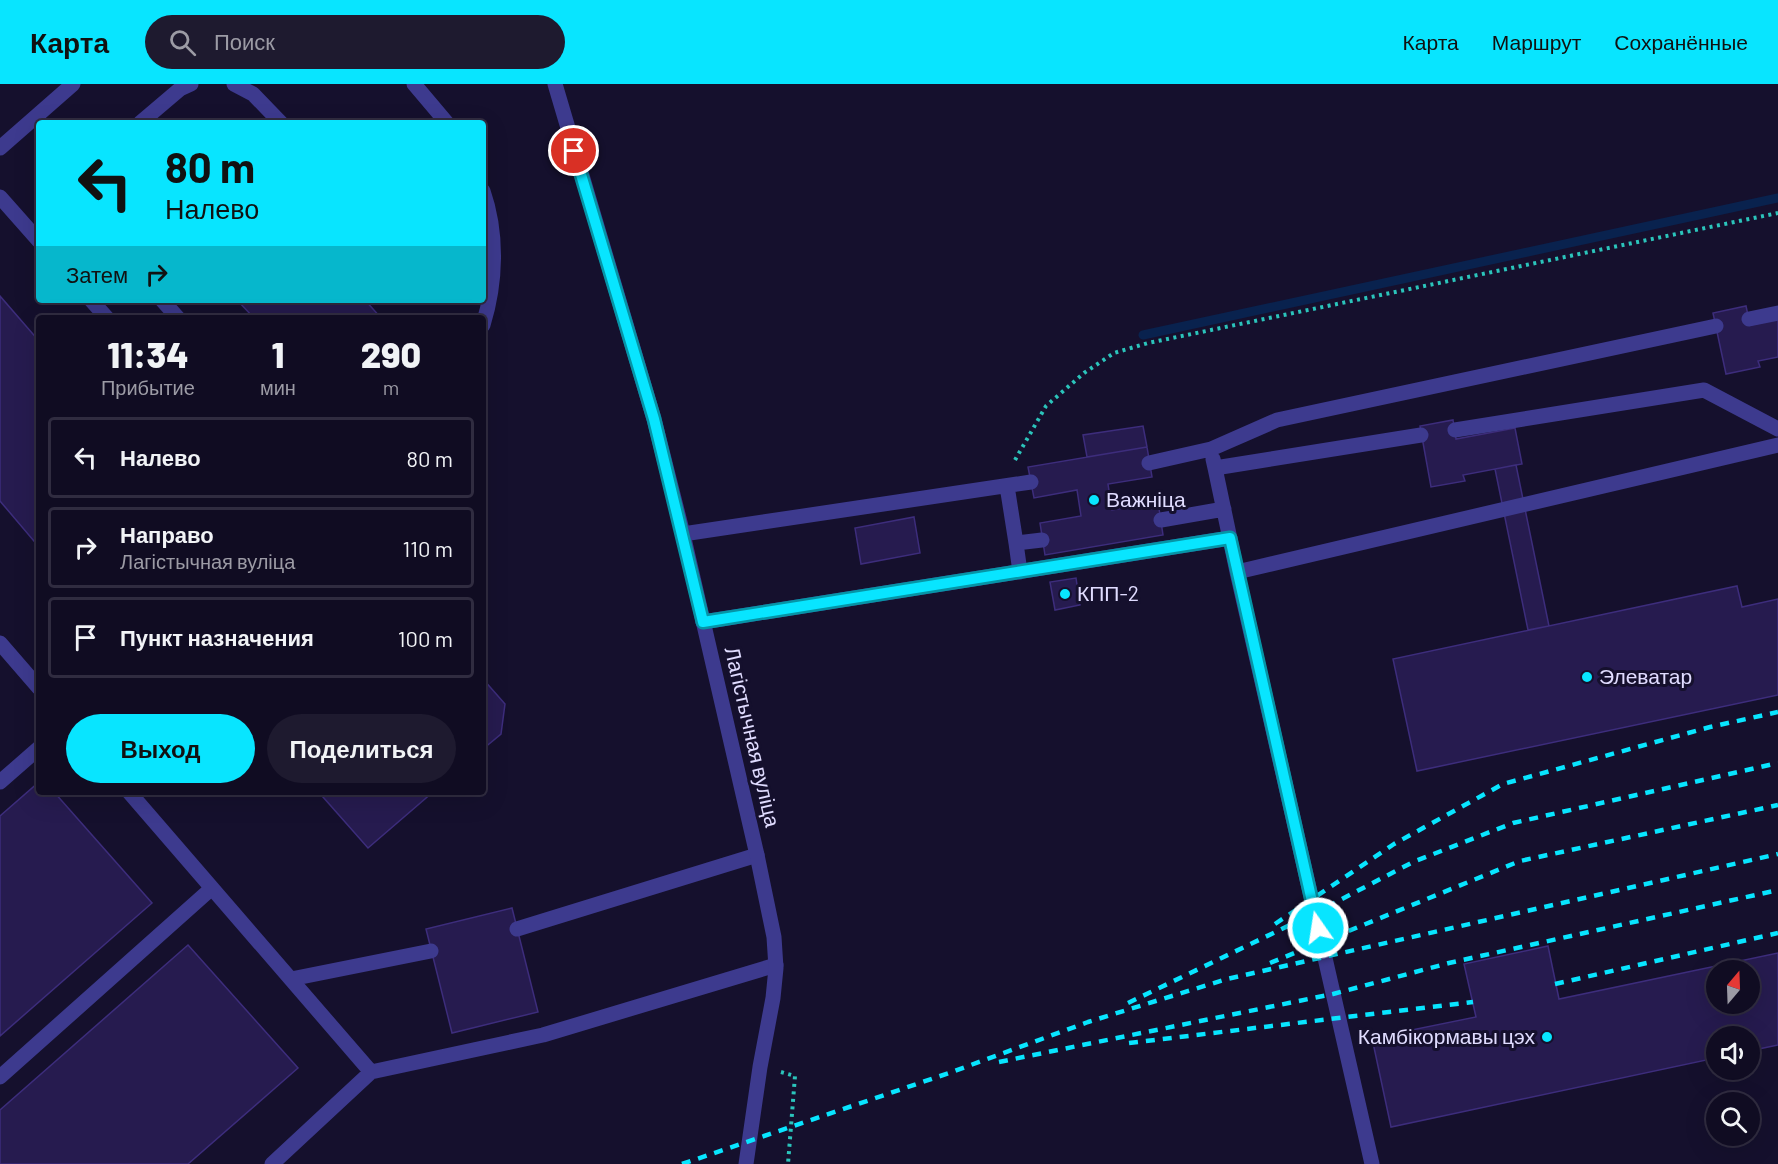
<!DOCTYPE html>
<html lang="ru">
<head>
<meta charset="utf-8">
<style>
  :root { --surface:#100c22; --page:#1e1a2f; --text:#f1f3f6; --muted:#9c9ba5; --line:#302c40; --accent:#08e5ff }
  body { margin:0; font-family:Barlow,sans-serif; background:var(--page); color:var(--text); height:100vh; display:flex; flex-direction:column; font-size:22px; white-space:nowrap }
  * { box-sizing:border-box; margin:0 }
  p { font-size:20px; color:var(--muted) }
  .icon { flex:none; width:33px; height:33px; fill:none; stroke:currentColor; stroke-width:2; stroke-linecap:round; stroke-linejoin:round }
  .map { position:relative; flex:1; overflow:hidden }
  .drawer { position:absolute; left:36px; top:231px; width:450px; height:480px; display:flex; flex-direction:column; background:var(--surface); border-radius:6px; box-shadow:0 6px 24px #0002,0 0 0 2px var(--line) }
  .drawer>* { flex:none }
  .top-card { position:absolute; left:36px; top:36px; width:450px; height:183px; border-radius:6px; box-shadow:0 6px 24px #0002,0 0 0 2px var(--line); background:#08e5ff; color:#111; overflow:hidden }
  .needle { width:39px; rotate:19deg }
  .fabs { position:absolute; left:1706px; top:876px; display:grid; gap:12px }
  .fabs a { display:grid; place-items:center; width:54px; height:54px; border-radius:50%; background:var(--surface); box-shadow:0 6px 24px #0002,0 0 0 2px var(--line); font-size:30px }
  .pin { position:absolute; display:grid; place-items:center; width:51px; height:51px; color:#fff; margin:-26px; border:3px solid #fff; border-radius:50%; box-shadow:0 2px 6px #0007 }
  .me { position:absolute; width:66px; margin:-33px; rotate:347deg; stroke-linejoin:round; filter:drop-shadow(0 0 4px #0008) }
  .turn { display:flex; align-items:center; gap:21px; height:126px; padding:0 30px; font-size:27px }
  .turn .icon { width:78px; height:78px; stroke-width:2.5 }
  .turn b { display:block; font-size:42px; line-height:51px }
  .then { display:flex; align-items:center; height:57px; padding:0 30px; background:#0003; gap:12px; font-size:22px }
  .eta { display:flex; justify-content:space-evenly; align-items:center; height:102px; text-align:center }
  .eta b { font-size:36px; font-weight:800; line-height:42px }
  .action { display:flex; gap:12px; margin-top:auto; padding:12px 30px }
  .action a { flex:1; height:69px; border-radius:36px; background:var(--accent); color:#111; font-size:24px; font-weight:800; line-height:69px; text-align:center }
  .action a+a { background:var(--page); color:var(--text) }
  ul { padding:0; list-style:none }
  li { display:flex; align-items:center; gap:18px; height:81px; margin:0 12px 9px; padding:0 18px; border:3px solid var(--line); border-radius:6px }
  li div { flex:1 }
  li b { display:block; font-size:22px }
  li em { font-style:normal }
  header { display:flex; align-items:center; gap:36px; box-sizing:border-box; height:84px; padding:0 30px; background:var(--accent); color:#111 }
  header strong { font-size:28px }
  nav { display:flex; gap:33px; margin-inline-start:auto; font-size:21px }
  .search { width:420px; height:54px; background:var(--page); display:flex; align-items:center; gap:15px; box-sizing:border-box; padding:0 21px; border-radius:33px; color:var(--muted); font-size:22px }
  .map>svg:first-child { display:block }
  .lines { fill:none; stroke-linecap:round; stroke-linejoin:round }
  .stream { stroke:#09224e; stroke-width:9 }
  .building { fill:#261b4f; stroke:#3d2d7c; stroke-width:1.5; fill-rule:evenodd }
  .path { stroke:#2bc4bb; stroke-width:4; stroke-dasharray:3 4.5; stroke-linecap:butt }
  .service { stroke:#3d3a8e; stroke-width:15 }
  .tertiary { stroke:#3d3a8e; stroke-width:15 }
  .rail { stroke:#08e5ff; stroke-width:4.5; stroke-dasharray:9 8; stroke-linecap:butt }
  .route-casing { stroke:#0595a6; stroke-width:15 }
  .route { stroke:#08e5ff; stroke-width:10 }
  .poi-dot { fill:#08e5ff; stroke:#15102d; stroke-width:2 }
  .labels { text-anchor:middle; stroke-width:6; stroke-linejoin:round; paint-order:stroke }
  .poi-label { font-size:21px; fill:#e0dcff; stroke:#15102d; text-anchor:start }
  .street-label { font-size:21px; fill:#e0dcff; stroke:#15102d }
</style>
</head>
<body>
<header>
<strong>Карта</strong>
<div class="search"><svg class="icon" aria-label="search" viewBox="0 0 24 24"><circle cx="10" cy="10" r="6"/><path d="M15 15l6 6"/></svg>Поиск</div>
<nav><a>Карта</a><a>Маршрут</a><a>Сохранённые</a></nav>
</header>
<div class="map">
<svg width="1778" height="1080" viewBox="0 0 1778 1080">
  <rect width="100%" height="100%" fill="#15102d"/>
  <g class="lines">
    <path class="stream" d="M1143 251 1778 114"/>
  </g>
  <path class="building" d="M0 212 39 257V463L0 417Z
    M237 216H365L381 234H254Z
    M1746 222 1750 241 1778 235V273L1758 277 1760 283 1726 290 1713 229Z
    M1453 336 1456 355 1515 344 1522 380 1463 391 1465 397 1431 403 1420 342Z
    M1143 342 1147 363 1087 373 1083 351Z
    M1147 363 1152 393 1108 400 1112 426 1158 418 1163 451 1045 471 1040 439 1081 432 1077 406 1034 414 1028 383Z
    M1516 381 1549 542 1528 546 1495 385Z
    M914 433 920 469 861 480 855 444Z
    M1076 494 1080 521 1055 526 1050 498Z
    M1737 502 1742 523 1778 515V611L1417 687 1393 575Z
    M483 595 505 620 501 650 483 665Z
    M39 698V708H54L152 819 0 952V732Z
    M329 708H433L368 764 323 713Z
    M512 824 538 928 452 949 426 845Z
    M188 861 298 984 188 1080H0V1026Z
    M1548 862 1559 915 1778 869V961L1749 967V952H1716V974L1391 1043 1372 954 1476 933 1464 880ZM1716 886H1749V920H1716Z"/>
  <g class="lines">
    <path class="path" d="M1015 376 1046 322 1084 289 1114 269 1148 259 1778 129
      M781 988 795 992 788 1080"/>
    <path class="service" d="M234 0 253 10 281 39
      M414 0 447 39
      M140 39 180 5 191 0
      M0 64 73 0
      M483 107C498 150 496 199 483 241
      M0 113 39 157
      M91 216 107 234
      M162 216 178 234
      M1749 235 1778 229
      M1455 346 1704 306 1778 345
      M1213 375 1215 384 1421 351
      M1149 379 1211 365 1277 336 1716 242
      M1215 384 1237 488 1778 361
      M1007 402 1016 459
      M1161 436 1224 425
      M683 450 1031 398
      M1020 488 1016 459 1042 456
      M1237 488 1372 1080
      M703 538 1230 454
      M0 559 39 604
      M0 698 39 664
      M129 708 371 988 272 1080
      M517 845 757 771
      M291 895 431 867
      M371 988 543 951 776 881
      M0 993 212 804"/>
    <path class="tertiary" d="M555 0 654 335 683 450 757 771 774 853 776 884 773 914 760 983 746 1080"/>
    <path class="rail" d="M1275 840 1394 760 1503 700 1710 643 1778 628
      M1270 879 1520 777 1778 721
      M1555 900 1778 849
      M1128 919 1315 829 1413 778 1513 739 1778 679
      M1129 959 1473 918
      M999 978 1333 910 1449 879 1778 806
      M682 1080 949 989 1088 938 1227 895 1778 770"/>
  </g>
  <g class="lines">
    <defs>
      <path id="route" d="M574 67 654 335 703 538 1230 454 1318 844"/>
    </defs>
    <use href="#route" class="route-casing"/>
    <use href="#route" class="route"/>
  </g>
  <g class="poi-dot">
    <circle cx="1094" cy="416" r="6"/>
    <circle cx="1065" cy="510" r="6"/>
    <circle cx="1587" cy="593" r="6"/>
    <circle cx="1547" cy="953" r="6"/>
  </g>
  <g class="labels">
    <g class="poi-label">
      <text x="1106" y="423">Важніца</text>
      <text x="1077" y="517">КПП-2</text>
      <text x="1599" y="600">Элеватар</text>
      <text x="1535" y="960" text-anchor="end">Камбікормавы цэх</text>
    </g>
    <g class="street-label">
      <text transform="translate(752 653) rotate(77)" y="7">Лагістычная вуліца</text>
    </g>
  </g>
</svg>
<div class="fabs">
<a><svg class="needle" viewBox="-14 -14 28 28"><path d="M0-13l5 13h-10z" fill="#e53935"/><path d="M0 13l5-13h-10z" fill="#9c9ba5"/></svg></a>
<a><svg class="icon" aria-label="sound" viewBox="0 0 24 24"><path d="M4 9h4l5-4v14l-5-4H4zM17 9q2 3 0 6"/></svg></a>
<a><svg class="icon" aria-label="search" viewBox="0 0 24 24"><circle cx="10" cy="10" r="6"/><path d="M15 15l6 6"/></svg></a>
</div>
<div class="pin" style="left:574px;top:67px;background:#d93025"><svg class="icon" aria-label="arrive" viewBox="0 0 24 24"><path d="M6 21V4h12l-3 4 3 4H6"/></svg></div>
<svg class="me" style="left:1318px;top:844px" viewBox="-20 -20 40 40"><circle r="17" fill="#08e5ff" stroke="#fff" stroke-width="3"/><path d="M0-11L8 9 0 5-8 9z" fill="#fff"/></svg>
<div class="top-card">
<div class="turn"><svg class="icon" aria-label="left" viewBox="0 0 24 24"><path d="M17 20v-9H6M10 6l-5 5 5 5"/></svg><div><b>80 m</b>Налево</div></div>
<div class="then">Затем<svg class="icon" aria-label="right" viewBox="0 0 24 24"><path d="M7 20v-9h11M14 6l5 5-5 5"/></svg></div>
</div>
<section class="drawer">
<div class="eta">
<div><b>11:34</b><p>Прибытие</p></div>
<div><b>1</b><p>мин</p></div>
<div><b>290</b><p>m</p></div>
</div>
<ul>
<li><svg class="icon" aria-label="left" viewBox="0 0 24 24"><path d="M17 20v-9H6M10 6l-5 5 5 5"/></svg><div><b>Налево</b></div><em>80 m</em></li>
<li><svg class="icon" aria-label="right" viewBox="0 0 24 24"><path d="M7 20v-9h11M14 6l5 5-5 5"/></svg><div><b>Направо</b><p>Лагістычная вуліца</p></div><em>110 m</em></li>
<li><svg class="icon" aria-label="arrive" viewBox="0 0 24 24"><path d="M6 21V4h12l-3 4 3 4H6"/></svg><div><b>Пункт назначения</b></div><em>100 m</em></li>
</ul>
<div class="action"><a>Выход</a><a>Поделиться</a></div>
</section>
</div>
</body>
</html>
